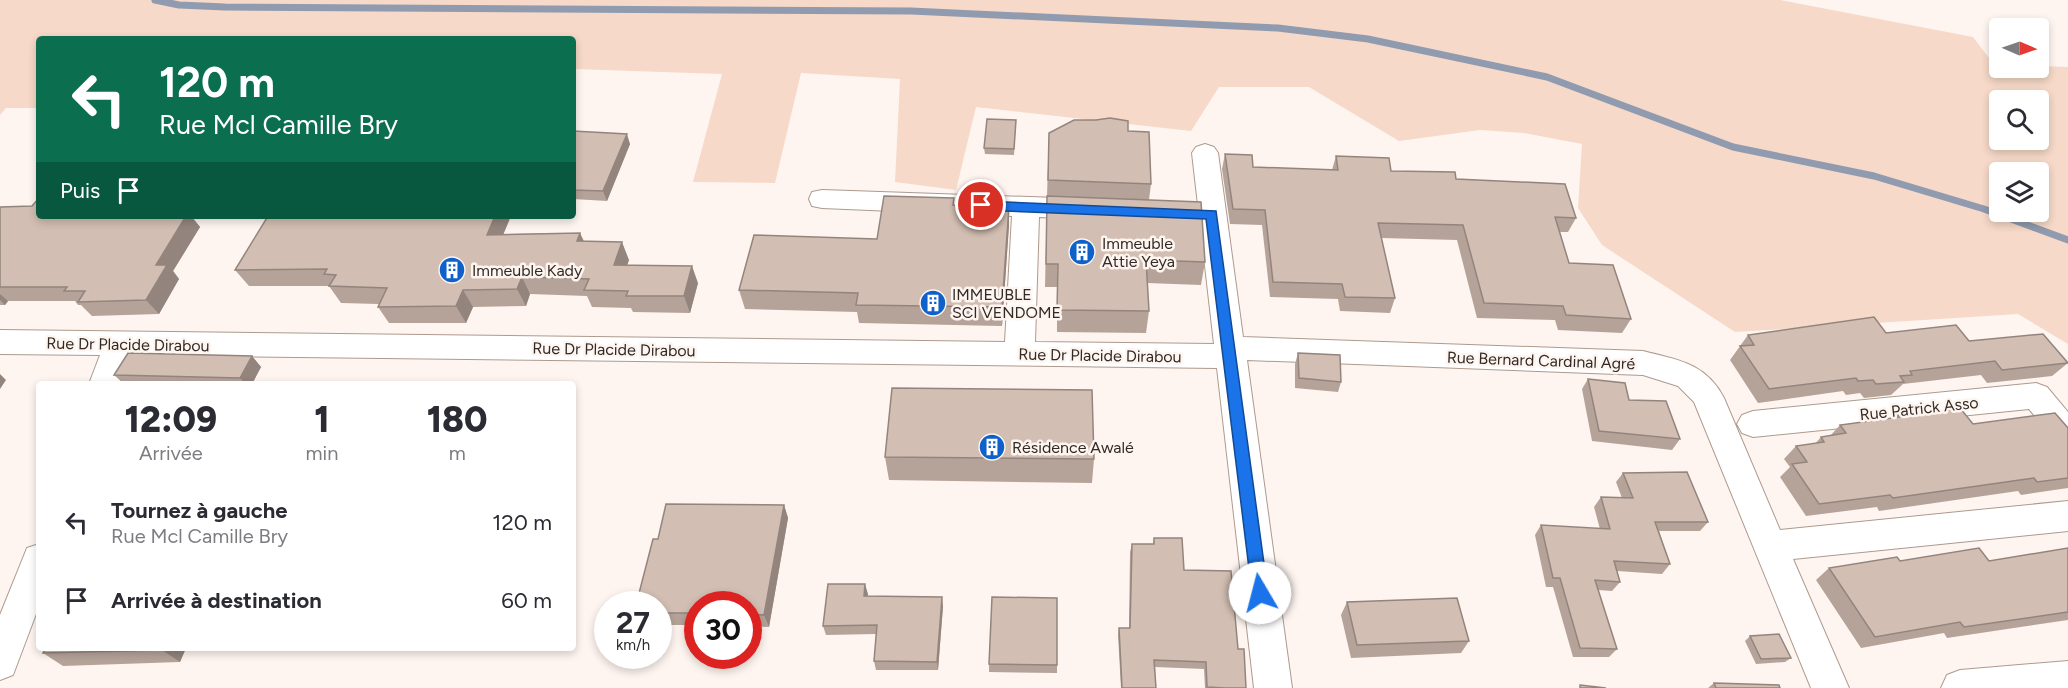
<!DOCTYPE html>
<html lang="fr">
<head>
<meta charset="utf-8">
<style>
  :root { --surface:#fff; --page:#f7f7f7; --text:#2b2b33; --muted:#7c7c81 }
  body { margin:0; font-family:Figtree,sans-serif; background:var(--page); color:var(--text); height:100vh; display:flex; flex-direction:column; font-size:22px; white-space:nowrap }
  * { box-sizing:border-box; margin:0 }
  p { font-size:20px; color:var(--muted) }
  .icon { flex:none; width:33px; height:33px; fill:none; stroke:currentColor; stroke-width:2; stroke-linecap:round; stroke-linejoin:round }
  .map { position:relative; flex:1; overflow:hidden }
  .sheet { position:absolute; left:36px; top:381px; width:540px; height:270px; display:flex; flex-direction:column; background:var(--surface); border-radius:6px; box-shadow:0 3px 9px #0003 }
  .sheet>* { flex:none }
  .top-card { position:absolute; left:36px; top:36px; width:540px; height:183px; border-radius:6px; box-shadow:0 3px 9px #0003; background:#0b6e4f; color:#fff; overflow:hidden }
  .needle { width:39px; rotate:92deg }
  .controls { position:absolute; left:1989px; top:18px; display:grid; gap:12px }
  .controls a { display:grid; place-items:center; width:60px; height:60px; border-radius:6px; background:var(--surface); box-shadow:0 3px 9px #0003; font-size:30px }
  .speed { position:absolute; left:594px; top:591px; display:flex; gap:12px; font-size:30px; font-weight:700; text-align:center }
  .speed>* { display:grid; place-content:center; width:78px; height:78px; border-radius:50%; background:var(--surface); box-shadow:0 3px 9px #0003; line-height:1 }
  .speed small { font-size:15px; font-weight:400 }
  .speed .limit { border:9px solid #d22; background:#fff; color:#111 }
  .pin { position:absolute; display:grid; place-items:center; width:51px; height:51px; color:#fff; margin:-26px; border:3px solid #fff; border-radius:50%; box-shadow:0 2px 6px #0007 }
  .me { position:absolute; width:66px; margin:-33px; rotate:352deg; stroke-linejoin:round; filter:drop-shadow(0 0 4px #0008) }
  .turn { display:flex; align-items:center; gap:21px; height:126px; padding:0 24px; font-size:27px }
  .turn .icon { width:78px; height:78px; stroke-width:2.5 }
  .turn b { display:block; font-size:42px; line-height:51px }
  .then { display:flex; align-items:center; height:57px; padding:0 24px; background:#0003; gap:12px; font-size:22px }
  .eta { display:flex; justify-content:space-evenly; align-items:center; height:102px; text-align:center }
  .eta b { font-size:36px; font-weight:800; line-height:42px }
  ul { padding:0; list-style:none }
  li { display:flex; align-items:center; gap:18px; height:78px; padding:0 24px }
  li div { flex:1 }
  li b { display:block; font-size:22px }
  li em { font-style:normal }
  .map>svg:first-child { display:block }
  .green { fill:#f6d9c8; fill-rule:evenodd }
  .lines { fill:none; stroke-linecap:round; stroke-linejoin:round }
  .stream { stroke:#909baf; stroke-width:7 }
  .minor-casing { stroke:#ad9a8e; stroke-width:2 }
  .minor { fill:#fff; fill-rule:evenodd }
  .wall { fill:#b5a399 }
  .shaded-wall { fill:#93857d }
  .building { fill:#d2beb2; stroke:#93857d; stroke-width:1.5 }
  .route { fill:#1a73e8; stroke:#114b97; stroke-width:1.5 }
  .labels { text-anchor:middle; stroke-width:5; stroke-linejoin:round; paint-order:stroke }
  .poi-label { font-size:16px; fill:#312a25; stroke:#fef5f0; text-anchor:start }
  .street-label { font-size:16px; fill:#312a25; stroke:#fef5f0 }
</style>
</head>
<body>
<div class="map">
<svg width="2068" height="688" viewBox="0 0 2068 688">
  <rect width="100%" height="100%" fill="#fef5f0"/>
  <path class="green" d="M0 0H1780L1973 37 1992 62 1999 63 2000 68H2038L2039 66 2068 67V344L2018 314 1735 332 1602 245 1578 208 1582 144 1524 133 1480 130 1399 141 1309 87H1219L1191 131 976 107 956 190 895 182 900 79 801 73 775 183 693 182 722 74 573 69V39H39V108H6L0 115ZM2000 100H2038V140H2000ZM2000 172H2038V212H2000Z"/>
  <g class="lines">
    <path class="stream" d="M155 0 179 5 225 7 911 11 1278 28 1368 39 1547 77 1733 147 1874 176 1984 209 2068 240"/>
    <defs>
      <path id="minor" d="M1205 144 1214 147 1218 153 1243 337 1643 351C1678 360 1706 363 1724 398L1780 530 2068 501V531L1793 559 1849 688H1811L1694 402 1678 386 1643 375 1247 360 1292 688H1254L1217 368 130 355 119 384H89L100 355 0 354V330L1005 342 1012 216 822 208 812 206 809 199 812 192 822 190 1086 199 1096 202 1100 209 1096 216 1086 219 1039 217 1035 342 1214 344 1192 153 1196 147Z
        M2036 383 2047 387 2068 412V447L2057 443 2029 409 1753 437 1742 433 1737 424 1742 415 1753 411Z
        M39 544V606L13 675 0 680V615L27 548Z
        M2068 661V688H1941L1947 675 1960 670Z"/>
    </defs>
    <use href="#minor" class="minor-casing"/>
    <use href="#minor" class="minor"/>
  </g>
  <path class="wall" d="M1016 120 1014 155 985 154 984 148Z
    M573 131 630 144 607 201 573 199Z
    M1128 131 1151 184 1149 200 1047 196 1049 133Z
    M1225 154 1253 167 1332 170 1336 156 1391 171 1456 179 1576 218 1568 232H1560L1569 263 1631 319 1622 333 1558 330 1555 320 1477 318 1457 240 1381 238 1395 298 1390 313 1340 311 1338 299 1270 297 1262 225 1230 224 1222 169Z
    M1047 196 1205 262 1201 285 1147 283 1149 311 1146 333 1057 332V287H1045Z
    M954 205 1009 206V225L1002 326 859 323 857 312 745 309 739 290 877 239Z
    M32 206 39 216H191L200 227 173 271 179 279 159 314 92 316 81 305H78L75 301H8L5 305H0V207Z
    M580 233 584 241 629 260 627 265 698 283 690 313 633 312 631 308 592 307 587 296 530 294 526 306 473 307 466 323H389L378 307 379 304 341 303 329 286H249L235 270 503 234Z
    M1886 333 1969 341 2068 363 2052 376 1987 383 1981 375 1903 384 1891 395 1864 398 1860 393 1846 395 1843 391 1758 403 1730 360 1748 335Z
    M1298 353 1341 382 1338 392 1295 388V364Z
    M252 356 261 367 252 384H124L114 375Z
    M1588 379 1629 400 1680 439 1672 450 1592 441 1582 389Z
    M1897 413H1928L1973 424 2068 428V488L2021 495 2018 491 1879 511 1877 507 1806 516 1780 477 1790 467 1784 459 1796 446 1815 444 1821 437 1830 436 1840 425 1892 418Z
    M885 457 1094 459 1092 483 889 480Z
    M1623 473 1708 522 1700 531H1659L1670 564 1662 574 1617 571 1620 582 1612 591 1598 590 1617 649 1609 657H1573L1553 587H1546L1535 535 1541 525 1600 529 1594 507 1601 497 1622 498 1616 482Z
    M784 505 788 518 769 627 748 626V604H698V625H658V604H639L637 601 658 539Z
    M1154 538 1184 570 1238 649 1246 688H1205L1204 669 1155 667 1156 688H1121L1118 635 1119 628H1129L1130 552 1132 544H1153Z
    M2068 548V620L1947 638 1944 633 1861 648 1816 580 1829 568 1900 561H1989Z
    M868 594 867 596 943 606 938 670H876L874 661 876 634 826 635 823 626Z
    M1057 598V673L989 672V664Z
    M1347 602 1469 641 1461 653 1351 658 1341 615Z
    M1750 636 1791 658 1785 662 1756 664 1745 641Z
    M46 648H186L180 662 63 666 43 653Z
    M1714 683 1780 688H1708Z"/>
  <path class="shaded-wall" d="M627 134 630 144 607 201 603 191Z
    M1009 206V225L1002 326V307Z
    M186 216H191L200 227 173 271 179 279 159 314 146 300 156 265Z
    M495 216H511L496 252 487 235Z
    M580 233 587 250 577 241Z
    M622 242 629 260 621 282 614 265Z
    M692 266 698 283 690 313 684 296Z
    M522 277 530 294 526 306 517 289Z
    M463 290 473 307 466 323 456 306Z
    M0 294 8 301 5 305 0 300Z
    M252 356 261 367 252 384H246L240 378Z
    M0 374 6 380 0 389Z
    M784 505 788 518 769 627 764 615Z
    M865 584 868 594 866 605 864 596Z
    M942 597 943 606 938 670 937 662Z
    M163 648H186L180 662 162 650Z"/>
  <path class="building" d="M1110 118 1128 121V131L1149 132 1151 184 1048 180 1049 133 1074 120H1096Z
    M987 119 1016 120 1014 149 984 148Z
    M573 131 627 134 603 191 573 190Z
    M1225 154 1252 155 1253 167 1338 170 1336 156 1389 158 1391 171 1455 172 1456 179 1565 184 1576 218 1555 217 1569 263 1613 265 1631 319 1566 315 1563 306 1484 303 1463 225 1378 223 1395 298 1345 297 1342 284 1273 282 1265 210 1233 209Z
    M884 196 954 198 953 205 1009 206 1002 307 856 305 858 293 739 290 754 235 877 239Z
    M1047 196 1201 202 1205 262 1146 260 1149 311 1057 310 1058 264H1046Z
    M39 198V216H186L156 265H167L146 300 78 302 85 291H64L67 287H0V207L32 206Z
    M268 216H495L487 235 580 233 577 241 622 242 614 265 692 266 684 296H626L628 291 584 290 589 279 522 277 517 289 463 290 456 306 378 307 387 288 329 286 336 275 324 274 327 269 235 270Z
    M1874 317 1886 333 1956 325 1969 341 2043 334 2068 363 2002 370 1995 361 1910 371 1912 375 1900 376 1904 382 1876 384 1873 380 1858 381 1856 378 1769 389 1740 346 1754 345 1748 335Z
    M128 353 252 356 240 378 114 375Z
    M1298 353 1340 355 1341 382 1299 378Z
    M1588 379 1625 383 1629 400 1666 401 1680 439 1599 431Z
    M313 383 340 384H313Z
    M892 388 1092 390 1094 459 885 457Z
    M1960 408 1973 424 2055 413 2068 428V478L2037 482 2034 478 1893 498 1890 495 1819 504 1792 464 1807 462 1796 446 1824 442 1821 437 1846 433 1840 425 1900 417 1897 413 1926 410 1928 413Z
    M1687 472 1708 522H1655L1670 564 1614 561 1620 582 1595 580 1617 649 1580 648 1560 578H1553L1541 525 1610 529 1601 497 1633 498 1623 473Z
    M666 504 784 505 764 615 748 614V604H698V613H658V604H650L651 602 637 601 653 539H658Z
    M1154 538H1182L1184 570 1231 571 1238 649H1244L1246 688H1225L1207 687 1206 662 1154 660 1156 688H1122L1119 628H1130L1132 544H1154Z
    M1979 548 1989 561 2068 548V612L1964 627 1960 622 1875 637 1829 568 1897 557 1900 561Z
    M828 584H865L864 596 942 597 937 662 874 661 877 625 823 626Z
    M992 597 1057 598V665L989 664Z
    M1457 598 1469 641 1357 645 1347 602Z
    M1779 634 1791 658 1761 659 1750 636Z
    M46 648H163L162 650 43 653Z
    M1714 683 1779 685 1780 688H1716Z
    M1580 685 1606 688H1580Z"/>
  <path class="route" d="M981 201 1216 211 1268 593 1266 598 1260 601 1254 598 1252 593 1206 219 981 210 975 205Z"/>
  <defs>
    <symbol id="building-disc" viewBox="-11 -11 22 22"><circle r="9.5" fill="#0e60ca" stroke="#fef5f0"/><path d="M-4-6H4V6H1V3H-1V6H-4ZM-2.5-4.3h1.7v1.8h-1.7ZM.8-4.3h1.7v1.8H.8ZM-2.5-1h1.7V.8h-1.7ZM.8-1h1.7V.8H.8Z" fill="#fff"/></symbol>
  </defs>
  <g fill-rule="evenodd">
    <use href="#building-disc" x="1067" y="237" width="30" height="30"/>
    <use href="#building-disc" x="437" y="255" width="30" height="30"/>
    <use href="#building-disc" x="918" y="288" width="30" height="30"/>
    <use href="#building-disc" x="977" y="432" width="30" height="30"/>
  </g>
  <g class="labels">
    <g class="poi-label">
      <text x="1102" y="249">Immeuble<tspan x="1102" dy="18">Attie Yeya</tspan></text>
      <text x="472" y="276">Immeuble Kady</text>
      <text x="952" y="300">IMMEUBLE<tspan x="952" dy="18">SCI VENDOME</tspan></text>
      <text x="1012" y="453">Résidence Awalé</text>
    </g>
    <g class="street-label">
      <text transform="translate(128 344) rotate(1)" y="6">Rue Dr Placide Dirabou</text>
      <text transform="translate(614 349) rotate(1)" y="6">Rue Dr Placide Dirabou</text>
      <text transform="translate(1100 355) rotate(1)" y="6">Rue Dr Placide Dirabou</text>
      <text transform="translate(1541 360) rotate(2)" y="6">Rue Bernard Cardinal Agré</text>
      <text transform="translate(1919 408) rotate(-6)" y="6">Rue Patrick Asso</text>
    </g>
  </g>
</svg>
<div class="controls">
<a><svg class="needle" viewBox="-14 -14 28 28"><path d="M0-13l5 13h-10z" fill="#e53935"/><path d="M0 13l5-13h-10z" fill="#7c7c81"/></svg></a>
<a><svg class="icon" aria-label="search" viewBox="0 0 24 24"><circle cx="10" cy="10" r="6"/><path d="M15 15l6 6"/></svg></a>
<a><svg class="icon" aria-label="layers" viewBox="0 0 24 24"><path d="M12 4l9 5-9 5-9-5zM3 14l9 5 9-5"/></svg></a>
</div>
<div class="speed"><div>27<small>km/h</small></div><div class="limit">30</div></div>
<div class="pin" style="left:981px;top:205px;background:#d93025"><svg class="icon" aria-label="arrive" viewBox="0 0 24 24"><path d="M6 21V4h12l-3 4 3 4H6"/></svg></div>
<svg class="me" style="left:1260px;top:593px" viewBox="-20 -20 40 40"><circle r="19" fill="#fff"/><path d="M0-13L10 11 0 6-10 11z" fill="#1a73e8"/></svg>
<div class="top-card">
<div class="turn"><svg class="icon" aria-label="left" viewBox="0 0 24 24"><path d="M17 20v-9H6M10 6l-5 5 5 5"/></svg><div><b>120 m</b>Rue Mcl Camille Bry</div></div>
<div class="then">Puis<svg class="icon" aria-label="arrive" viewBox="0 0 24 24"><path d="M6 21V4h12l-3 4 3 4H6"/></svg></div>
</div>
<section class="sheet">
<div class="eta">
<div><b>12:09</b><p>Arrivée</p></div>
<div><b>1</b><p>min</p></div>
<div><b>180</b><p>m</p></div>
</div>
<ul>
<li><svg class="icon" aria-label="left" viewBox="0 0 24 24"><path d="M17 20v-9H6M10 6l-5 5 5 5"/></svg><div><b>Tournez à gauche</b><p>Rue Mcl Camille Bry</p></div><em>120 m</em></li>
<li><svg class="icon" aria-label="arrive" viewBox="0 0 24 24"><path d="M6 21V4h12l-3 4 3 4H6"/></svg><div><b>Arrivée à destination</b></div><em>60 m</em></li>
</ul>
</section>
</div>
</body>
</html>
